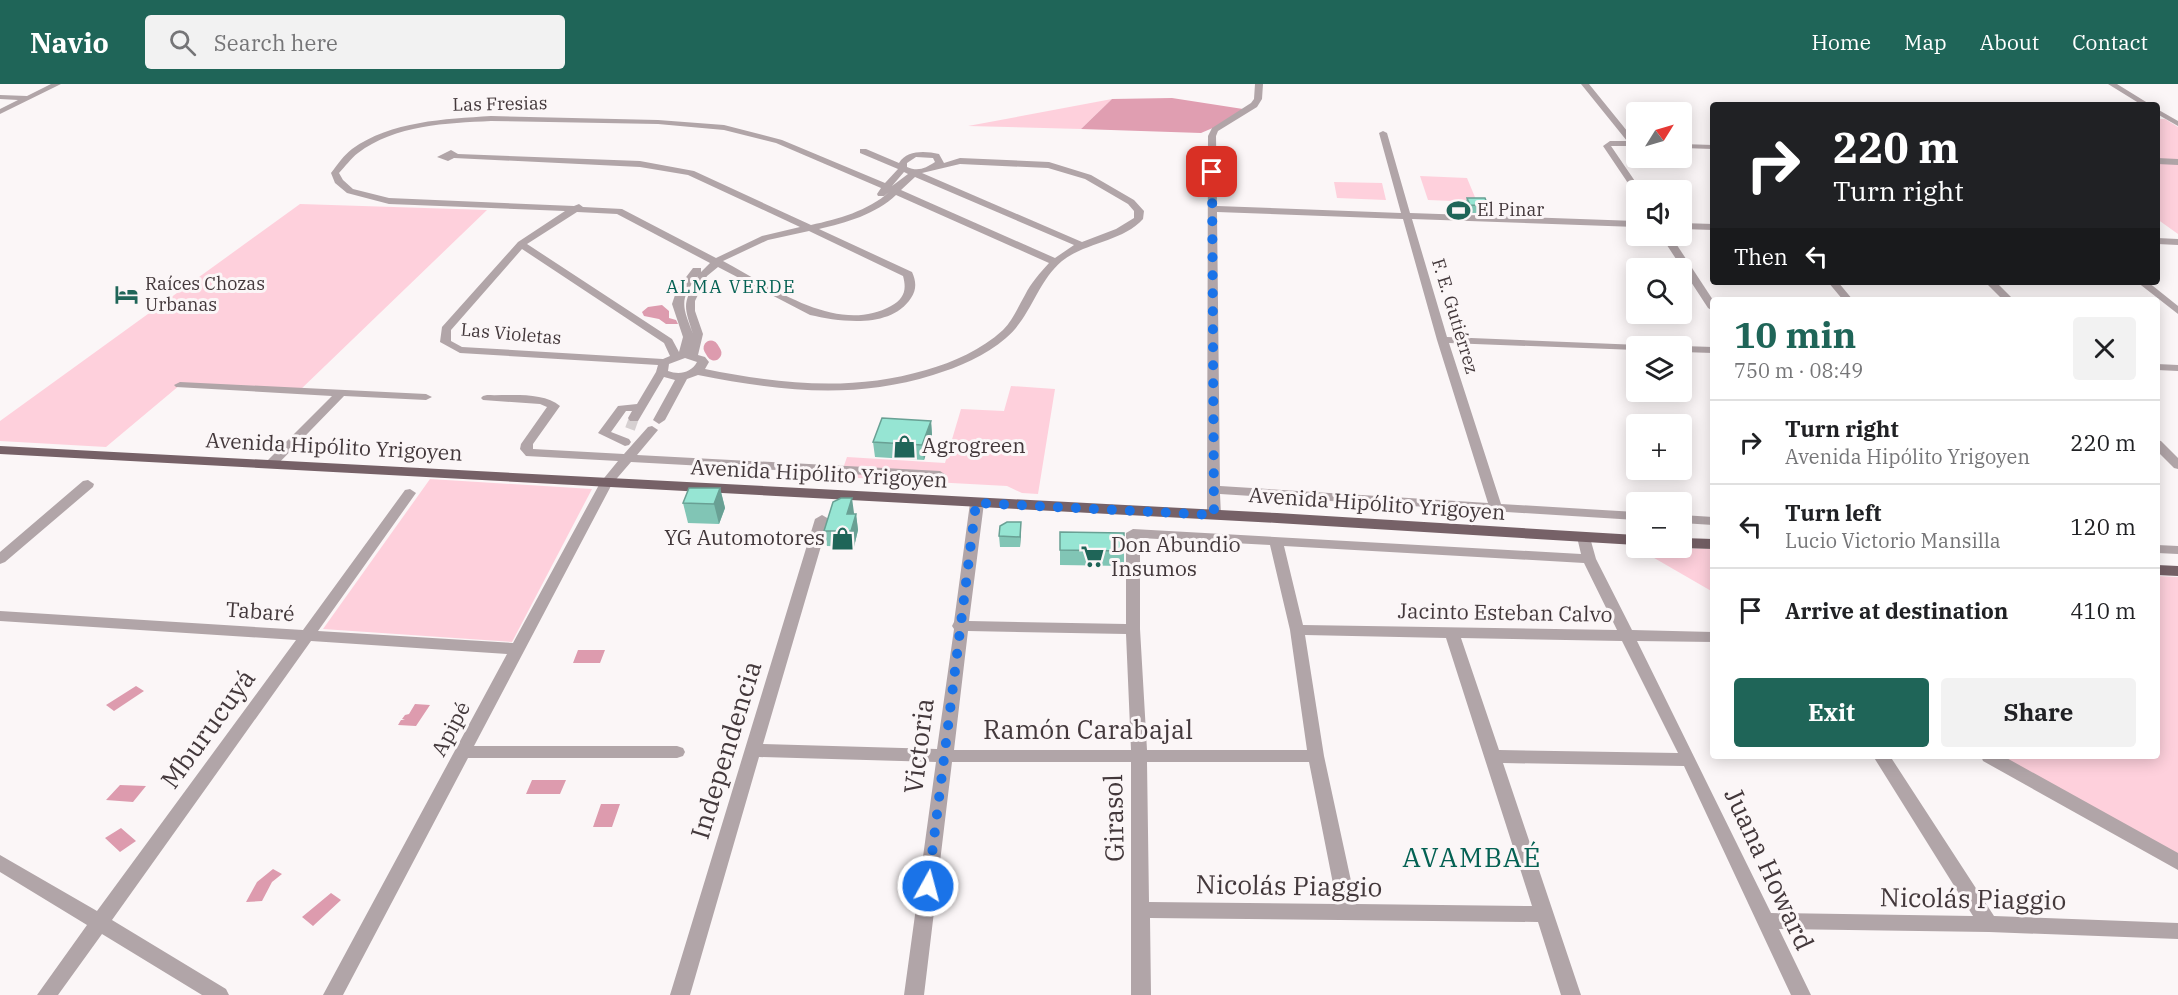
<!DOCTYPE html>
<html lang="en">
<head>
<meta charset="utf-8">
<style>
  :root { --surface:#fff; --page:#f2f2f2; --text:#202124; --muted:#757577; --line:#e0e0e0; --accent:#1f6558 }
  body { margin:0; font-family:"IBM Plex Serif",serif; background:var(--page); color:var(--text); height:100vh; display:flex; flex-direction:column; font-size:22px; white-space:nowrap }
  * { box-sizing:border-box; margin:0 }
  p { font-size:20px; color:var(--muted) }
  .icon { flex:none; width:33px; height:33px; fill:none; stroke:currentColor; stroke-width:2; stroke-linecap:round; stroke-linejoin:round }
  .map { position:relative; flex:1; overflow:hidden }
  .panel { position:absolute; left:1710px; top:213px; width:450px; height:462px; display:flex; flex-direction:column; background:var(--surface); border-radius:6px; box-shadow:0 3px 15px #0003 }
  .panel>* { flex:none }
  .banner { position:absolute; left:1710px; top:18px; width:450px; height:183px; border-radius:6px; box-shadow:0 3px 15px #0003; background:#202124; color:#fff; overflow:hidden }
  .needle { width:39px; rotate:53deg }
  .buttons { position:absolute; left:1626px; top:18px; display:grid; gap:12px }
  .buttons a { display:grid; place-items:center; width:66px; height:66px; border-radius:6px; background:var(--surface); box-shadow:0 3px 15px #0003; font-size:30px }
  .pin { position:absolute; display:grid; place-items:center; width:51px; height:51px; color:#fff; margin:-26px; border-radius:12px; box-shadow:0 3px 9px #0006 }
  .me { position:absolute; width:66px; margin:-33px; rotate:7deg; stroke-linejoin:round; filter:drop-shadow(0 0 4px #0008) }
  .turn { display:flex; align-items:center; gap:21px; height:126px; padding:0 24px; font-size:27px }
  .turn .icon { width:78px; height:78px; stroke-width:2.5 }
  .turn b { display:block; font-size:42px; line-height:51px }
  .then { display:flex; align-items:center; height:57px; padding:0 24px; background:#0003; gap:12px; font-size:22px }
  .round { display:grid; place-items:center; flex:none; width:63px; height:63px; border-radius:6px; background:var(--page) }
  .head { display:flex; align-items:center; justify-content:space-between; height:102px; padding:0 24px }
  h1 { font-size:36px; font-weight:800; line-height:45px; color:var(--accent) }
  .action { display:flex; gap:12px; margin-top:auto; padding:12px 24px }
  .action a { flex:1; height:69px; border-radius:6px; background:var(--accent); color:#fff; font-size:24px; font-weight:800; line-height:69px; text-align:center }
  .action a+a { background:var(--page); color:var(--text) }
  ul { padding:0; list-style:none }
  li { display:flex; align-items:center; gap:18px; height:84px; padding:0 24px; border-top:2px solid var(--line) }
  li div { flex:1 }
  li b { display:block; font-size:22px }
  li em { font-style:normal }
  header { display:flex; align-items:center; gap:36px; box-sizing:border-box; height:84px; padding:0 30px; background:var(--accent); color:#fff }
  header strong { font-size:28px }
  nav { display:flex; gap:33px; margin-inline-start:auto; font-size:21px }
  .search { width:420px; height:54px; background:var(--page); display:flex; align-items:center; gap:15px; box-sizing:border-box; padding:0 21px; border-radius:6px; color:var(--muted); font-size:22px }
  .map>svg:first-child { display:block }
  .green { fill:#fed0dc }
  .forest { fill:#e09eb1 }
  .water { fill:#dd9bae }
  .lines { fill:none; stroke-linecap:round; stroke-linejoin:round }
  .canal { stroke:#dd9bae; stroke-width:15 }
  .minor-tunnel { stroke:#d6d0d1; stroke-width:10; stroke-dasharray:10 5; stroke-linecap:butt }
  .minor { fill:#b1a5a8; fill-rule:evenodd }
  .major { fill:#766167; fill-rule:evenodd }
  .wall { fill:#81c5b5 }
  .shaded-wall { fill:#69a094 }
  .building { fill:#96e5d3; stroke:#69a094; stroke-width:1.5 }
  .route { stroke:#1a73e8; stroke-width:10; stroke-dasharray:0 18 }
  .labels { text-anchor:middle; stroke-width:6; stroke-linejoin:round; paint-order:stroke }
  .far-street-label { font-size:18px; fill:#43383b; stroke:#fbf6f7 }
  .far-poi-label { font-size:18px; fill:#43383b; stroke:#fbf6f7; text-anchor:start }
  .far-neighbourhood-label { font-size:18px; letter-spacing:1.5px; fill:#046153; stroke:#fbf6f7 }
  .poi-label { font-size:21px; fill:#43383b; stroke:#fbf6f7; text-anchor:start }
  .street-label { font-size:21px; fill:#43383b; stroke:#fbf6f7 }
  .near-street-label { font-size:26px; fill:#43383b; stroke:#fbf6f7 }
  .near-neighbourhood-label { font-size:27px; letter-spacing:1.5px; fill:#046153; stroke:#fbf6f7 }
</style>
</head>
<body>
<header>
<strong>Navio</strong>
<div class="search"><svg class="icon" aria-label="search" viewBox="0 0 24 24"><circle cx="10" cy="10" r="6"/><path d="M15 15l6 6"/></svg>Search here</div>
<nav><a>Home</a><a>Map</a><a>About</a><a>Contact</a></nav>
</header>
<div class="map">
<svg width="2178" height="911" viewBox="0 0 2178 911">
  <rect width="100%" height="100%" fill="#fbf6f7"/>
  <path class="green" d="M1112 15 1081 45 968 42Z
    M2157 35H2165L2178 43V76L2157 75Z
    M2157 79 2178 80V150L2157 135Z
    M1420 92 1467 94 1477 118 1428 116Z
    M1334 98 1382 99 1386 116 1337 114Z
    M300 120 487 126 299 307 180 301 106 363 0 357V337Z
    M1011 302 1055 305 1038 410 1022 409 1007 402 840 393 847 373 945 379 961 325 1004 327Z
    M430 395 592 405 512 558 323 545Z
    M1646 464 1713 465V508L1649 471Z
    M2157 492 2178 493V773L2000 672H2157Z"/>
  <path class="forest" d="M1172 14 1243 25 1215 43 1201 49 1081 45 1112 15Z"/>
  <path class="water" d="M662 221 669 227V234L676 236 678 240H666L659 235 644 232 642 228 648 223Z
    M578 566H605L600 579H573Z
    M136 602 144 607 114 627 106 621Z
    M415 620 430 621 416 642 398 641 401 636H405L402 635 405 631 409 630Z
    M532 696H566L560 710H526Z
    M120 701 146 702 133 718 106 716Z
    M601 720H620L612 743H593Z
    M121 744 136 757 120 768 105 754Z
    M273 785 282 790 272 798 262 817 246 818 257 798Z
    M331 809 341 816 313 842 302 833Z"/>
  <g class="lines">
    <path class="canal" d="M711 264 714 269"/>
    <path class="minor-tunnel" d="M630 345 634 334"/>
    <path class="minor" d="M51 0H61L0 30V25L18 16 0 15V11L27 12Z
      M1255 0H1263L1262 15 1257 23 1218 47 1216 52 1217 122 1401 129 1379 49 1383 47 1387 49 1410 129 1636 137V143L1412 135 1447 253 1640 261 1641 262H1636V266L1449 259 1501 420 1636 428V436L1220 410 1221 431 1214 435 1209 434 1207 431 1208 52 1212 44 1251 19 1254 15ZM1217 128 1403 135 1437 256 1488 419 1220 402Z
      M1581 0H1589L1636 58V62H1611L1641 106 1634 108 1603 62 1610 57H1627Z
      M2108 0H2117L2151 21H2142Z
      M2157 25 2178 37V42L2157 30Z
      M491 32 658 36 724 41 782 56 885 99 898 85 860 69V65H866L899 79C907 66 925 67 939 70L944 79 960 74 1049 78 1091 91 1134 116 1144 127 1143 135C1122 158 1086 158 1062 177 1037 198 1031 233 1006 254 985 272 959 283 933 291 852 316 780 307 698 291L687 295 665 336 659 340 653 336 675 296 664 293 638 337H630L628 334 632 327H626L611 348 629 355 631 358 629 361 625 362 598 349 618 322 637 320 656 288 658 281 460 269 440 258 442 243 518 158 565 127 389 120 347 109 335 99 331 89C337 81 344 71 352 65 391 37 445 35 491 32ZM491 37 658 40 724 46 776 59 881 104 877 110 878 112H884L889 108C868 127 838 135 811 141L694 87 640 77 458 70 451 66 437 73 448 77 454 74 640 83 688 91 800 143 762 152 716 174 622 125 583 123 579 120 574 122 389 114 353 105 343 96 339 89C345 83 351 74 358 69 395 41 447 39 491 37ZM916 73 933 74 935 78C926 84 918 88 907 83V79ZM960 80 1048 84 1085 95 1128 120 1134 127V134L1116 145 1082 158 922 89ZM904 88 908 90 892 102ZM915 93 1074 161 1055 174 901 106ZM896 111 1049 179C1040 189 1031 199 1025 211 1018 223 1013 236 1003 246 981 266 954 278 926 286 852 308 779 300 705 285L709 278 705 273 698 271 703 250 695 227V217L707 192 718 183 810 231C841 238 891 245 911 214 917 205 916 197 912 188L819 145C846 139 876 130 896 111ZM577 128 617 130 710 179 701 188V184H693L677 205 672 220 683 253 679 268 672 255 527 160ZM809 147 903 192C907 206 904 215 891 222 837 252 770 202 723 177L768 156ZM522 165 664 259 670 272 663 275 462 263 451 257V246ZM698 192C683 221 683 219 693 250 683 223 678 216 698 192ZM685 274 697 278C691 289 679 291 668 287L669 280Z
      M1682 60 1713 61V65L1682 64Z
      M2157 74 2178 75V81L2157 80Z
      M1682 139 1713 140V146L1682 145Z
      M1661 152H1671L1713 216V227L1708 224Z
      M2157 154 2178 155V161L2157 160Z
      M1828 198H1838L1853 216H1843Z
      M1985 198H1996L2014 216H2003Z
      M2137 198H2148L2178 222V230Z
      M1679 262H1682L1713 263V269L1682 268V262Z
      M2157 280 2178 281V287L2157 286Z
      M180 298 426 310 432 313 426 316 344 312 275 383H267L265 380 267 377 332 312 176 303 174 301Z
      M487 311C508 312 543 307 560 322L533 360V365L624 370 648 343 652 342 658 346 637 371 940 387 946 391 940 395 631 378 612 400 474 662H677L683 664 685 668 683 672 677 674H468L343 911H323L507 570 311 557 112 836 226 905 229 911H202L102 850 58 911H37L87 841 0 788V771L97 827 296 556 0 537V527L303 546 405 406 410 405 416 409 318 547 513 559 600 399 618 377 526 372 520 365 521 360 547 323 540 320 483 316 481 314 483 312Z
      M2157 356 2161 357 2178 374V385L2174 384 2157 367Z
      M88 396 94 400 93 403 5 478 0 480V468L83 397Z
      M977 415 984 419 969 537 1126 540V449L1133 445 1581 470 1577 453 1579 450H1589L1596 475 1632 546 1713 548V558L1637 557 1771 829 1973 832 1873 672H1890L1994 832 2178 839V855L1989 848 1779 845 1811 911H1791L1684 682 1503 679 1581 911H1561L1538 838 1150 834 1151 911H1131V678H952L924 911H904L936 678 759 673 690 911H670L815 435 822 431 829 435 763 660 937 665 954 545 952 542 954 538 970 419ZM1140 454 1270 461 1290 546 1307 666H1147L1140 545ZM1284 462 1584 479 1617 546 1303 541ZM968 547 1126 550 1131 666H954ZM1305 551 1446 554 1532 822 1356 820 1324 672ZM1461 554 1622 557 1678 669 1499 666ZM1147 678H1309L1337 820 1149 818Z
      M1682 431 1713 433V441L1682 439Z
      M2157 461 2178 462V470L2157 469Z
      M1981 672H2003L2178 769V786L1983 677Z"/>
    <path class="major" d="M0 362 1277 429 1636 451V461L1277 439 0 370Z
      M1682 454 1713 455V465L1681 464Z
      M2157 481 2178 482V492L2157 491Z"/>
  </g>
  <path class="wall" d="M1467 114 1488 122 1486 129H1468L1465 121Z
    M931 337 932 351 924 376 875 373 873 358Z
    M720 404 725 424 719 440 688 439 683 419Z
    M854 429V430H856L858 446 854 463 827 462 824 447Z
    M1021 438V449L1020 463H1000L999 452Z
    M1124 449V482L1060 481V466Z"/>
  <path class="shaded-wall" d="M931 337 932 351 924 376 922 361Z
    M720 404 725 424 719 440 714 420Z
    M852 414 854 429 850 446 847 430Z
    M856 430 858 446 854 463 851 447Z
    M1021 438V449L1020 463V453Z"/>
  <path class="building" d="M1467 114H1485L1488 122 1470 121Z
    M882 334 931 337 922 361 873 358Z
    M689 404H720L714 420 683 419Z
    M841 414H852L847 430H856L851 447H824L833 418Z
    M1007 438H1021L1020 453 999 452 1000 442Z
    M1060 448 1124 449V467L1060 466Z"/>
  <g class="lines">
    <path class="route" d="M928 802 976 419 1214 431 1212 88"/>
  </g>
  <defs>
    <symbol id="stadium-bare" viewBox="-9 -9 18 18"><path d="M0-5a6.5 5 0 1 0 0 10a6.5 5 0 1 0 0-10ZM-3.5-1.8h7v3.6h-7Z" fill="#1f6558" stroke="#fbf6f7" stroke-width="2.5" paint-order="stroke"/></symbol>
    <symbol id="hotel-bare" viewBox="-9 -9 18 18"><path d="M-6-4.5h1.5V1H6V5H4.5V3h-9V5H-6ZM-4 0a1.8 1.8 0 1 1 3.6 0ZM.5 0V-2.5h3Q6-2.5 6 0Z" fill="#1f6558" stroke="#fbf6f7" stroke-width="2.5" paint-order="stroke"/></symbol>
    <symbol id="shop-bare" viewBox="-9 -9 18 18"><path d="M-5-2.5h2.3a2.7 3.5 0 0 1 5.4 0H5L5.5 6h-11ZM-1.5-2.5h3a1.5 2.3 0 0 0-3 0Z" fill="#1f6558" stroke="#fbf6f7" stroke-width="2.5" paint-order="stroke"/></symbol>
    <symbol id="supermarket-bare" viewBox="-9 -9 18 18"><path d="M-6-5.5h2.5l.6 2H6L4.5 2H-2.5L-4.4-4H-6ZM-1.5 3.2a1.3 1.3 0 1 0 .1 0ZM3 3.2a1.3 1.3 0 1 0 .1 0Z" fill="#1f6558" stroke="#fbf6f7" stroke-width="2.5" paint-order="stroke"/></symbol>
  </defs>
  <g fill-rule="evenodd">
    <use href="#stadium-bare" x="1442" y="110" width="33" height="33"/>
    <use href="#hotel-bare" x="110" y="194" width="33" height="33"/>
    <use href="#shop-bare" x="888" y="346" width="33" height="33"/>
    <use href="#shop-bare" x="826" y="438" width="33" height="33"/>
    <use href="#supermarket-bare" x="1076" y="456" width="33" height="33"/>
  </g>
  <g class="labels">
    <g class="far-street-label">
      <text transform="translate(500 20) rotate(-1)" y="6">Las Fresias</text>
      <text transform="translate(1455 232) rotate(73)" y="6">F. E. Gutiérrez</text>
      <text transform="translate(511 250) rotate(5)" y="6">Las Violetas</text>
    </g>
    <g class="far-poi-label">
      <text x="1477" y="132">El Pinar</text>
      <text x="145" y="206">Raíces Chozas<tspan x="145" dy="21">Urbanas</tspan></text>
    </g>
    <g class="far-neighbourhood-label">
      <text x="731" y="209">ALMA VERDE</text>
    </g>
    <g class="poi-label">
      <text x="922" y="369">Agrogreen</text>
      <text x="825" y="461" text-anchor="end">YG Automotores</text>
      <text x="1111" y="468">Don Abundio<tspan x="1111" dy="24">Insumos</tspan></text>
    </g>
    <g class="street-label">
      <text transform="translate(334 363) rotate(3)" y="7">Avenida Hipólito Yrigoyen</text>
      <text transform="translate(819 390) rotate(3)" y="7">Avenida Hipólito Yrigoyen</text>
      <text transform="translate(1377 420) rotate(4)" y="7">Avenida Hipólito Yrigoyen</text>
      <text transform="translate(260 528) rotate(4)" y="7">Tabaré</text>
      <text transform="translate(1505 529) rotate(1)" y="7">Jacinto Esteban Calvo</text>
      <text transform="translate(451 645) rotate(-62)" y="7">Apipé</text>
    </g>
    <g class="near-street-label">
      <text transform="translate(208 645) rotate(-54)" y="9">Mburucuyá</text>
      <text x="1088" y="655">Ramón Carabajal</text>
      <text transform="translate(919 662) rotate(-83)" y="9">Victoria</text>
      <text transform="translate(726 666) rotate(-73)" y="9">Independencia</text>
      <text transform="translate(1114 734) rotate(-91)" y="9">Girasol</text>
      <text transform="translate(1769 785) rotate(65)" y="9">Juana Howard</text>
      <text transform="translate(1289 802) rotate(1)" y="9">Nicolás Piaggio</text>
      <text transform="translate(1973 815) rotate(1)" y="9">Nicolás Piaggio</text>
    </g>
    <g class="near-neighbourhood-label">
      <text x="1472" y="783">AVAMBAÉ</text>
    </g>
  </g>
</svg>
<div class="buttons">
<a><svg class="needle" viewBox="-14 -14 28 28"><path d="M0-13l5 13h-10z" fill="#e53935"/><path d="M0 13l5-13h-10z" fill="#757577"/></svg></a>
<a><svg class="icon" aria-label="sound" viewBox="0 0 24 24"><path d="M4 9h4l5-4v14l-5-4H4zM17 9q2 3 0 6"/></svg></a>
<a><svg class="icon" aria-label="search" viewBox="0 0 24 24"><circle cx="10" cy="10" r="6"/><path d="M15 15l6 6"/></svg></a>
<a><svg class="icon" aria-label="layers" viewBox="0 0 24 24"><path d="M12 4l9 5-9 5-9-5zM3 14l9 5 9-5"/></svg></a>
<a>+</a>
<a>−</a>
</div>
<div class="pin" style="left:1212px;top:88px;background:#d93025"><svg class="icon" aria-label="arrive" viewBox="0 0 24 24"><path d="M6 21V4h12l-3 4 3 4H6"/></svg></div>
<svg class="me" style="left:928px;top:802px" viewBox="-20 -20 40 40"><circle r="17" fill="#1a73e8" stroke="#fff" stroke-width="3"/><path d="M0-11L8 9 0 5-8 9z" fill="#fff"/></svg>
<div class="banner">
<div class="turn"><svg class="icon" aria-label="right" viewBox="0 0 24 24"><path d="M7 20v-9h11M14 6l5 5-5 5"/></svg><div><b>220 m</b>Turn right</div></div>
<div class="then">Then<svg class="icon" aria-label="left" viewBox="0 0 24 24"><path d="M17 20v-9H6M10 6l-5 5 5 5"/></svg></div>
</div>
<section class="panel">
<div class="head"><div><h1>10 min</h1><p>750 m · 08:49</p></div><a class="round"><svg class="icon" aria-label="close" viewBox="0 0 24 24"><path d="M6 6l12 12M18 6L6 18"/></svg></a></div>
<ul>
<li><svg class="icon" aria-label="right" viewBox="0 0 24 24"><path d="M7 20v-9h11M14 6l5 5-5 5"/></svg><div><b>Turn right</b><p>Avenida Hipólito Yrigoyen</p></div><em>220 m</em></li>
<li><svg class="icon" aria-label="left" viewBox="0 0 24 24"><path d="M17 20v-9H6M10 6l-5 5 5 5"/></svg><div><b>Turn left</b><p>Lucio Victorio Mansilla</p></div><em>120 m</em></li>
<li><svg class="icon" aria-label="arrive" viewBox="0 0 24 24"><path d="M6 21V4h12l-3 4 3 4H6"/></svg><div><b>Arrive at destination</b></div><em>410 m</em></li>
</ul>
<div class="action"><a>Exit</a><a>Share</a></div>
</section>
</div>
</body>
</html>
